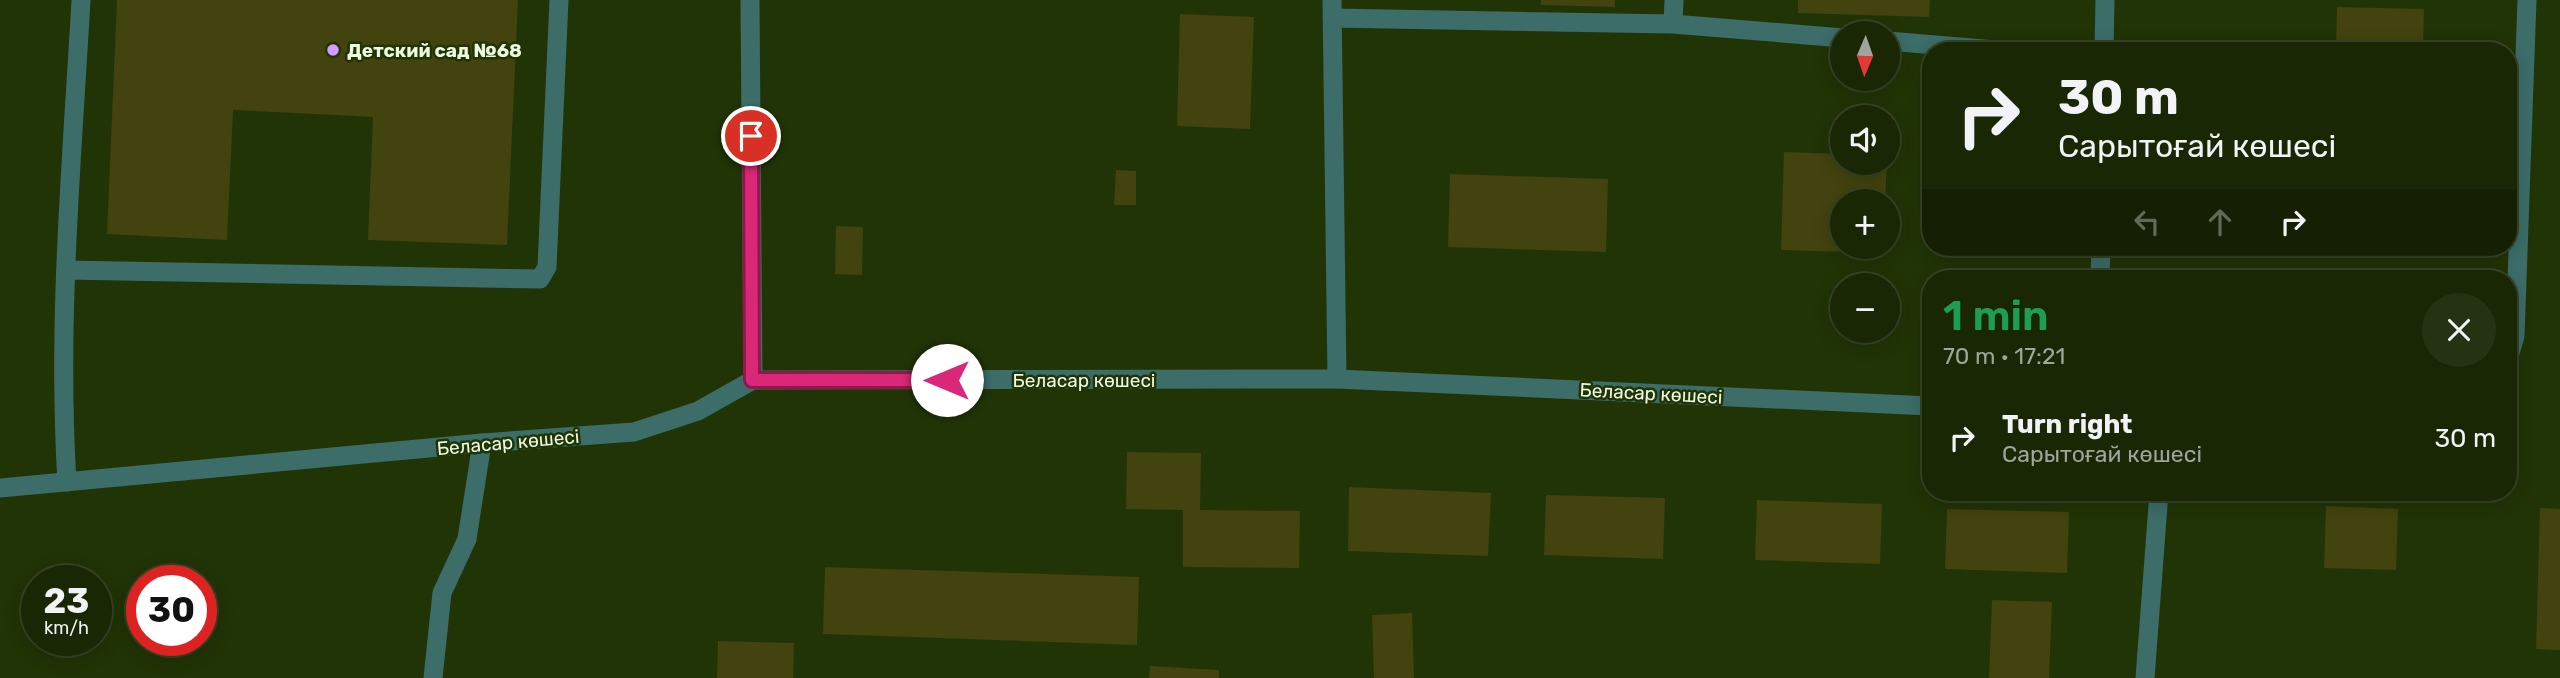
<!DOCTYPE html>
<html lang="en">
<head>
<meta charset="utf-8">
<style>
  :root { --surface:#192704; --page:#263313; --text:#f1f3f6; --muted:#9fa59a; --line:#374426 }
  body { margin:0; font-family:Rubik,sans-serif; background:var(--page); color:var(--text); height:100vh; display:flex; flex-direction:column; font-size:26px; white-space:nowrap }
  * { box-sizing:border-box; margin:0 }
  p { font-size:23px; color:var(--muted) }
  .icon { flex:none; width:38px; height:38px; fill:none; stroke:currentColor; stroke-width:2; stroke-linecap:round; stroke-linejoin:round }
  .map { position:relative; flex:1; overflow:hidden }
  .panel { position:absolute; left:1922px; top:270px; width:595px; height:231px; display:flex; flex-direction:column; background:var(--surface); border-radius:28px; box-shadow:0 4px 18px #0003,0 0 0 2px var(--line) }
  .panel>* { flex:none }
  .hud { position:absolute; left:1922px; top:42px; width:595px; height:214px; border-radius:28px; box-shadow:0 4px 18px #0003,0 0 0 2px var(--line); background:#192704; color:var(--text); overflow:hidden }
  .needle { width:46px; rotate:182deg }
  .tools { position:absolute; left:1830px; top:21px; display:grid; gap:14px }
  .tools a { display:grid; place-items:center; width:70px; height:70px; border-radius:50%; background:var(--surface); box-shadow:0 4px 18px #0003,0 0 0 2px var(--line); font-size:35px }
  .speed { position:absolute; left:21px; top:565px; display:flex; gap:14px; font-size:35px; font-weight:700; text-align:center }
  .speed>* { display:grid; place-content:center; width:91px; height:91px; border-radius:50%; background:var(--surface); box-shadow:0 4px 18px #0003,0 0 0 2px var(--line); line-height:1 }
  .speed small { font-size:18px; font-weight:400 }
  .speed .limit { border:10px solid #d22; background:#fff; color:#111 }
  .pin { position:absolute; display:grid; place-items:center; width:60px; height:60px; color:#fff; margin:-30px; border:4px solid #fff; border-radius:50%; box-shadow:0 2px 7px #0007 }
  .me { position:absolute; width:77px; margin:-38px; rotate:270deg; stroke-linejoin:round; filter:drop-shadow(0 0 5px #0008) }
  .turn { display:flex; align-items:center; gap:24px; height:147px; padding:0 21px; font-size:32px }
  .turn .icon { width:91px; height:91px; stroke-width:2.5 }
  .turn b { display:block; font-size:49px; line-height:60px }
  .lanes { display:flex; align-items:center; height:66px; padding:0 21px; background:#0003; justify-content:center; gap:35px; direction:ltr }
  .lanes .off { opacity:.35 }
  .round { display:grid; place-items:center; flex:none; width:74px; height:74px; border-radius:37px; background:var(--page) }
  .summary { display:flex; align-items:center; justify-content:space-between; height:119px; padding:0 21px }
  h1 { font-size:42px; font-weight:600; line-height:52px; color:#1e9e55 }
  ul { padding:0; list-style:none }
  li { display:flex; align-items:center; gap:21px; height:98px; padding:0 21px }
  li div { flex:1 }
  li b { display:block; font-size:26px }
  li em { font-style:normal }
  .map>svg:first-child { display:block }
  .building { fill:#42430e }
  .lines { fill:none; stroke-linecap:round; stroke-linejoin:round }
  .service { stroke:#3c6d69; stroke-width:19 }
  .minor { stroke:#3c6d69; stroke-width:19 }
  .tertiary { stroke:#3c6d69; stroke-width:19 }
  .route-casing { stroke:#8e194d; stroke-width:18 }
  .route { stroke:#db2777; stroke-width:12 }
  .poi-dot { fill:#d39cfc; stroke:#213406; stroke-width:2.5 }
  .labels { text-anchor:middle; stroke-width:5; stroke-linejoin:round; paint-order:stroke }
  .poi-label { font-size:19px; font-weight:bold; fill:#ecf9e0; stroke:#213406; text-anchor:start }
  .street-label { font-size:19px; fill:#ecf9e0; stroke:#213406 }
</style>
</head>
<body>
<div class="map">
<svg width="2560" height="678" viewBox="0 0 2560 678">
  <rect width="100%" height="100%" fill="#213406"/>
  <path class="building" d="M117 0H518L507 245 368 240 373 117 233 110 227 240 107 234Z
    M1541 0H1615V7L1541 5Z
    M1798 0H1930L1929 17 1798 13Z
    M2337 7 2424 9 2423 51H2336Z
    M1180 14 1254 17 1250 129 1177 126Z
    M1784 152 1843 154V163H1887L1885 201H1843V247H1884V253L1781 250Z
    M1116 170 1136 171V205H1114Z
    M1450 174 1608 179 1606 252 1448 247Z
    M836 226 863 227 862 275 835 274Z
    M1127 452 1201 453 1200 510 1300 511 1299 568 1183 567V510L1126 509Z
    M1349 487 1491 493 1488 556 1348 551Z
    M1546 495 1665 498 1663 559 1544 555Z
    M1757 500 1882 504 1880 564 1755 560Z
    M2326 506 2398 509 2396 570 2324 568Z
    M2540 508 2560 509V650L2536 649Z
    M1947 509 2069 512 2067 573 1945 569Z
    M825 567 1139 577 1137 645 823 634Z
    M1992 600 2052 602 2049 678H1989Z
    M1412 613 1414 678H1374L1372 615Z
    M718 641 794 643 793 678H717Z
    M1150 666 1219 670V678H1149Z"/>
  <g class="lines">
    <path class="service" d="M1332 0 1337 379
      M1332 18 1673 24 1843 38
      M1673 24 1674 0
      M1888 41 2007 51
      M2104 51 2105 0
      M66 270 540 279 547 267 559 0
      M2100 278 2101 247
      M67 482C57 322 72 160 81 0
      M433 678 442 593 467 539 482 443
      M2145 678 2159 492"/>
    <path class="minor" d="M2508 360 2515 336 2527 0
      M753 380 1337 379 1930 406"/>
    <path class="tertiary" d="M0 488 482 443 634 432 698 411 753 380 750 0"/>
  </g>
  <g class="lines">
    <defs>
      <path id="route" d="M751 136 752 380H947"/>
    </defs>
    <use href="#route" class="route-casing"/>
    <use href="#route" class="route"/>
  </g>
  <circle class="poi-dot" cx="333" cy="50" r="7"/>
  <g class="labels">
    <g class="poi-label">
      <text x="347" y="57">Детский сад №68</text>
    </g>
    <g class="street-label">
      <text x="1084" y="387">Беласар көшесі</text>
      <text transform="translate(1651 393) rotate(3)" y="7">Беласар көшесі</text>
      <text transform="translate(508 442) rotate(-5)" y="7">Беласар көшесі</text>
    </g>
  </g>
</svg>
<div class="tools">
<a><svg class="needle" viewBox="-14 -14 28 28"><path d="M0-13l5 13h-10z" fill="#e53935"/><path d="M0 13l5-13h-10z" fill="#9fa59a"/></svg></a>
<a><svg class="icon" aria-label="sound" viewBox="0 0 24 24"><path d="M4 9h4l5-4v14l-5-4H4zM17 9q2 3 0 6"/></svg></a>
<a>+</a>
<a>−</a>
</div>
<div class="speed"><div>23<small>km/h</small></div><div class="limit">30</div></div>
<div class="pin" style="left:751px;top:136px;background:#d93025"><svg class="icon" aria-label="arrive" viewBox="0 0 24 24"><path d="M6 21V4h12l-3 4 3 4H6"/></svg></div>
<svg class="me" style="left:947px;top:380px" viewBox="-20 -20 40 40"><circle r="19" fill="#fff"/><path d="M0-13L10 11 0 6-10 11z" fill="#db2777"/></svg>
<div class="hud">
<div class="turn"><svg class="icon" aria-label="right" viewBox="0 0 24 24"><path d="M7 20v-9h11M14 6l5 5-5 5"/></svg><div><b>30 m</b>Сарытоғай көшесі</div></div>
<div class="lanes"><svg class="icon off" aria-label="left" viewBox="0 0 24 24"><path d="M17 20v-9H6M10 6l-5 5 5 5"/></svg><svg class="icon off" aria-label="ahead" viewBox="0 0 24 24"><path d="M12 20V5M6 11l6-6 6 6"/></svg><svg class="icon" aria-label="right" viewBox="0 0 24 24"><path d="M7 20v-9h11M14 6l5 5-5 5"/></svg></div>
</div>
<section class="panel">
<div class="summary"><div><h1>1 min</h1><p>70 m · 17:21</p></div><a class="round"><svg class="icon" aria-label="close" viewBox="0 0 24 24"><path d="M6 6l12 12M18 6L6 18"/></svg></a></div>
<ul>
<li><svg class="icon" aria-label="right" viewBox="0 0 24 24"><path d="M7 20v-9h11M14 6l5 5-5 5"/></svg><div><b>Turn right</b><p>Сарытоғай көшесі</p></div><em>30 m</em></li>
</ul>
</section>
</div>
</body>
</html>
